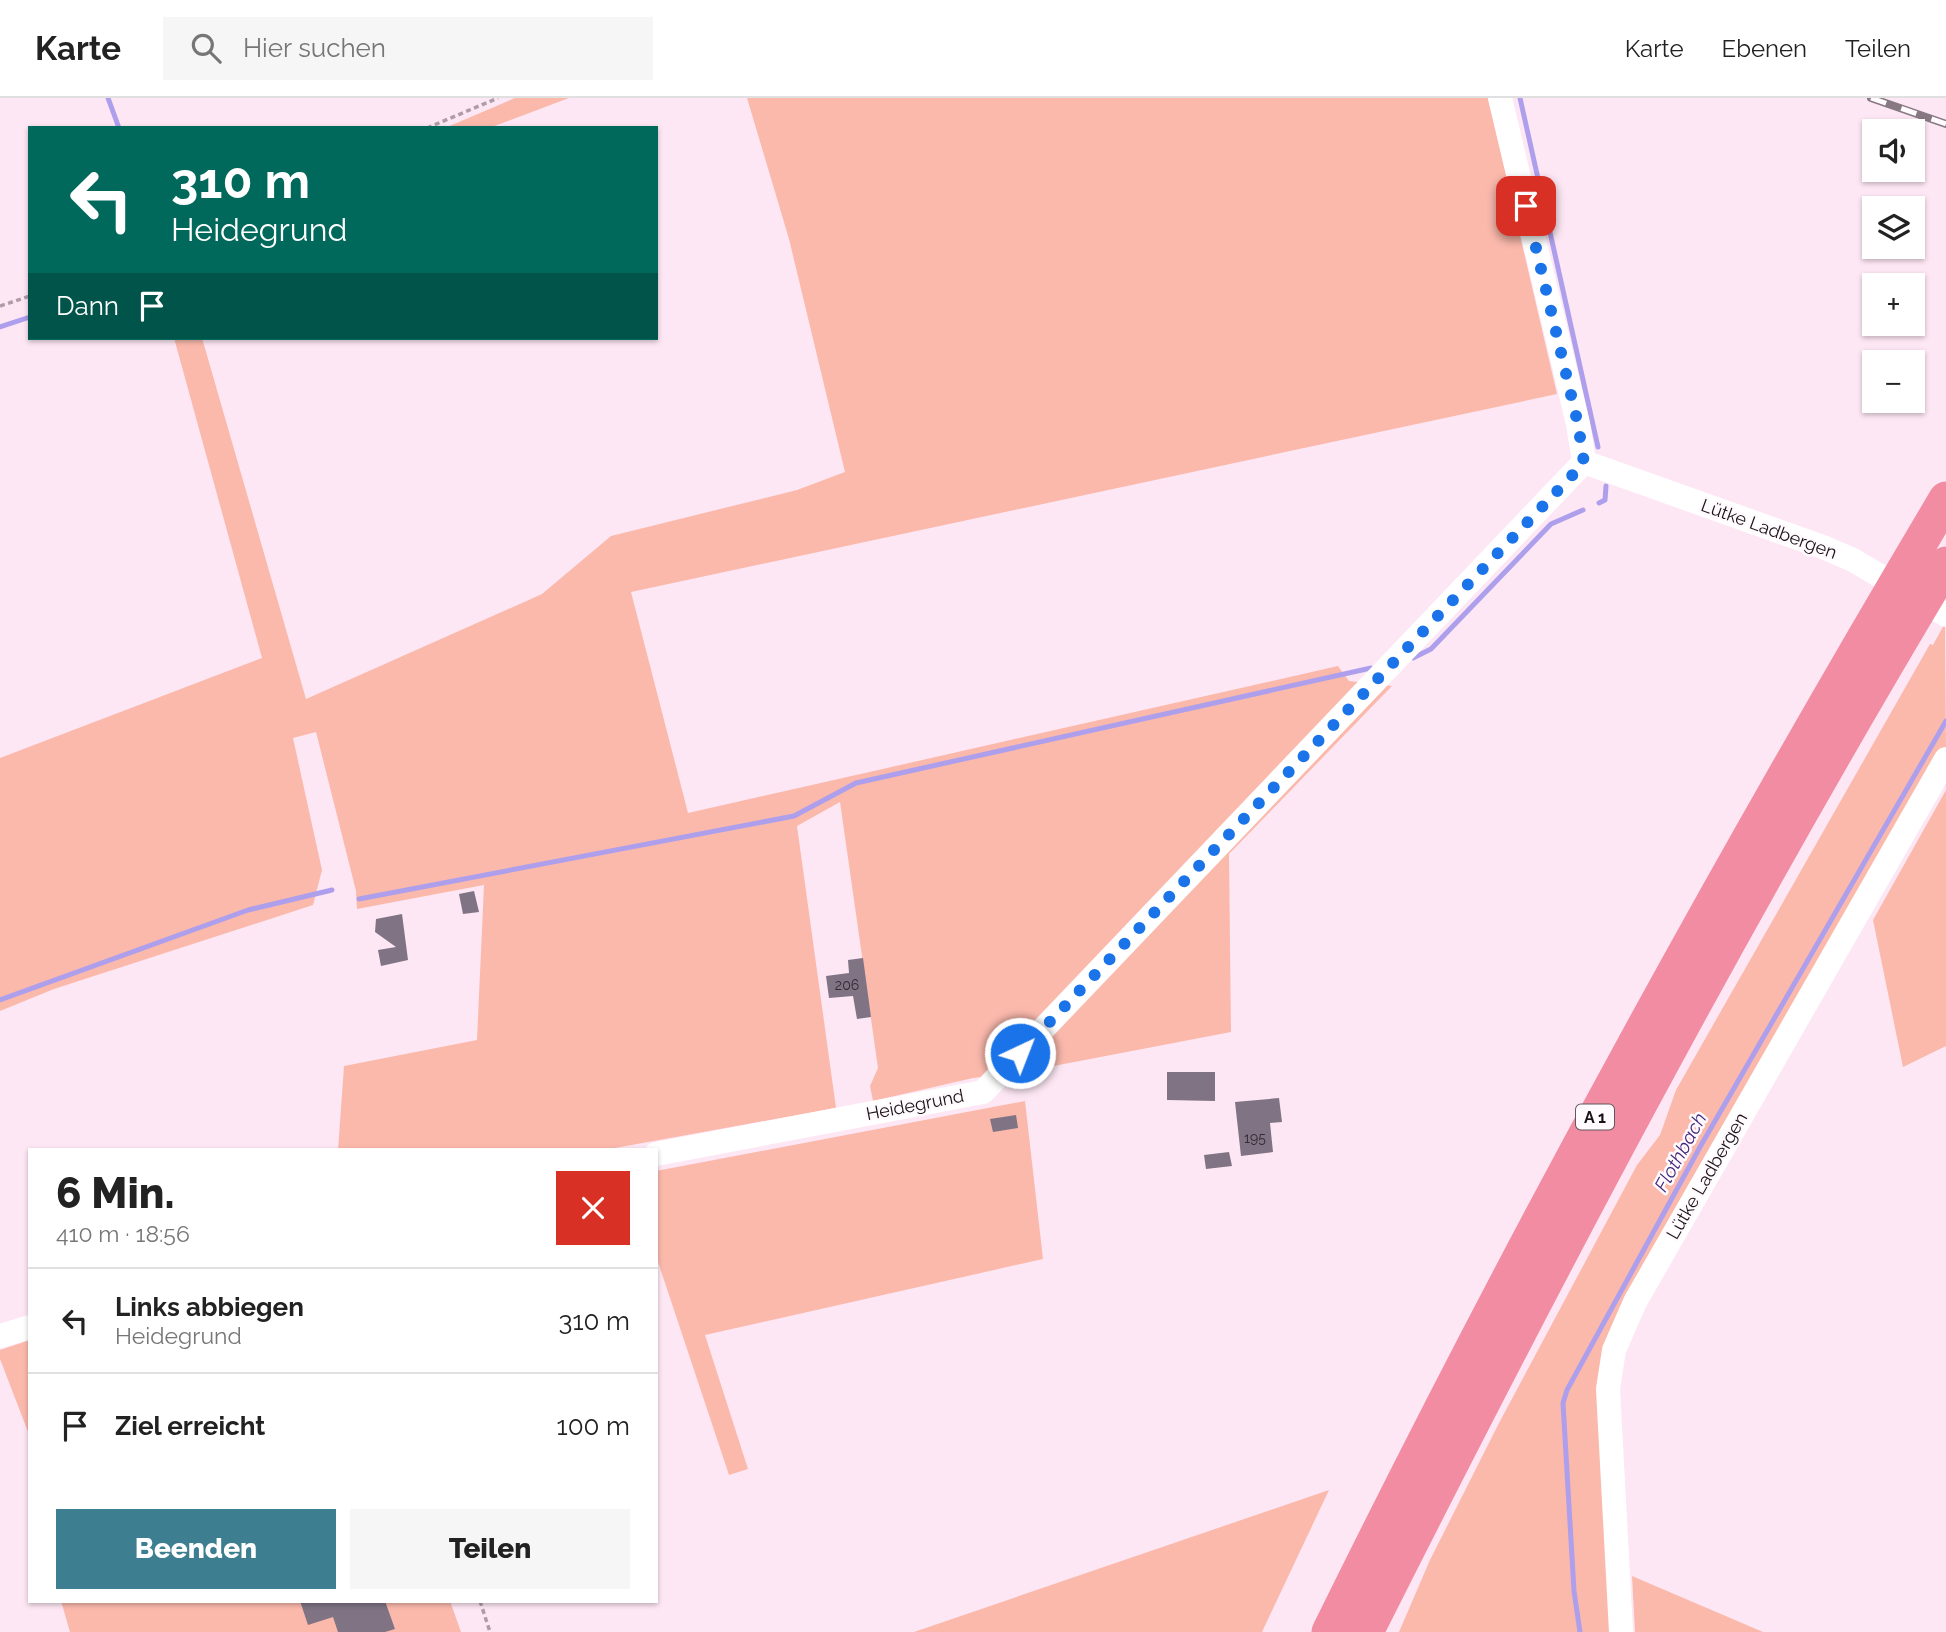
<!DOCTYPE html>
<html lang="de">
<head>
<meta charset="utf-8">
<style>
  :root { --surface:#fff; --page:#f6f6f6; --text:#222; --muted:#767676; --line:#e0e0e0; --accent:#3d7f90 }
  body { margin:0; font-family:Raleway,sans-serif; background:var(--page); color:var(--text); height:100vh; display:flex; flex-direction:column; font-size:26px; white-space:nowrap }
  * { box-sizing:border-box; margin:0 }
  p { font-size:23px; color:var(--muted) }
  .icon { flex:none; width:38px; height:38px; fill:none; stroke:currentColor; stroke-width:2; stroke-linecap:round; stroke-linejoin:round }
  .map { position:relative; flex:1; overflow:hidden }
  .panel { position:absolute; left:28px; top:1050px; width:630px; height:455px; display:flex; flex-direction:column; background:var(--surface); border-radius:0px; box-shadow:0 2px 5px #0004 }
  .panel>* { flex:none }
  .hud { position:absolute; left:28px; top:28px; width:630px; height:214px; border-radius:0px; box-shadow:0 2px 5px #0004; background:#00695c; color:#fff; overflow:hidden }
  .fabs { position:absolute; left:1862px; top:21px; display:grid; gap:14px }
  .fabs a { display:grid; place-items:center; width:63px; height:63px; border-radius:0px; background:var(--surface); box-shadow:0 2px 5px #0004; font-size:35px }
  .pin { position:absolute; display:grid; place-items:center; width:60px; height:60px; color:#fff; margin:-30px; border-radius:14px; box-shadow:0 4px 10px #0006 }
  .me { position:absolute; width:77px; margin:-38px; rotate:43deg; stroke-linejoin:round; filter:drop-shadow(0 0 5px #0008) }
  .turn { display:flex; align-items:center; gap:24px; height:147px; padding:0 28px; font-size:32px }
  .turn .icon { width:91px; height:91px; stroke-width:2.5 }
  .turn b { display:block; font-size:49px; line-height:60px }
  .then { display:flex; align-items:center; height:66px; padding:0 28px; background:#0003; gap:14px; font-size:26px }
  .round { display:grid; place-items:center; flex:none; width:74px; height:74px; border-radius:0px; background:var(--page) }
  .head { display:flex; align-items:center; justify-content:space-between; height:119px; padding:0 28px }
  h1 { font-size:42px; font-weight:800; line-height:52px }
  .action { display:flex; gap:14px; margin-top:auto; padding:14px 28px }
  .action a { flex:1; height:80px; border-radius:0px; background:var(--accent); color:#fff; font-size:28px; font-weight:800; line-height:80px; text-align:center }
  .action a+a { background:var(--page); color:var(--text) }
  ul { padding:0; list-style:none }
  li { display:flex; align-items:center; gap:21px; height:105px; padding:0 28px; border-top:2px solid var(--line) }
  li div { flex:1 }
  li b { display:block; font-size:26px }
  li em { font-style:normal }
  header { display:flex; align-items:center; gap:42px; box-sizing:border-box; height:98px; padding:0 35px; background:var(--surface); border-bottom:2px solid var(--line) }
  header strong { font-size:33px }
  nav { display:flex; gap:38px; margin-inline-start:auto; font-size:24px }
  .search { width:490px; height:63px; background:var(--page); display:flex; align-items:center; gap:18px; box-sizing:border-box; padding:0 24px; border-radius:0px; color:var(--muted); font-size:26px }
  .map>svg:first-child { display:block }
  .green { fill:#fbb9ac }
  .lines { fill:none; stroke-linecap:round; stroke-linejoin:round }
  .stream { stroke:#ad9fec; stroke-width:5 }
  .building { fill:#7f7384 }
  .path { stroke:#ae9da7; stroke-width:3.5; stroke-dasharray:5 3.5; stroke-linecap:butt }
  .minor { stroke:#fff; stroke-width:24 }
  .highway { stroke:#f28ca2; stroke-width:35 }
  .rail-casing { stroke:#877881; stroke-width:8 }
  .rail { stroke:#fffafd; stroke-width:5; stroke-dasharray:16; stroke-linecap:butt }
  .route { stroke:#1a73e8; stroke-width:12; stroke-dasharray:0 21.6 }
  .labels { text-anchor:middle; stroke-width:5; stroke-linejoin:round; paint-order:stroke }
  .number-label { font-size:14px; fill:#332a32 }
  .shield { fill:#fffafd; stroke:#5f585c; stroke-width:2 }
  .shield-label { font-size:16px; font-weight:bold; fill:#1a1217 }
  .street-label { font-size:18px; fill:#1a1217; stroke:#fffafd }
  .water-label { font-size:19px; font-style:italic; fill:#40267d; stroke:#fffafd }
</style>
</head>
<body>
<header>
<strong>Karte</strong>
<div class="search"><svg class="icon" aria-label="search" viewBox="0 0 24 24"><circle cx="10" cy="10" r="6"/><path d="M15 15l6 6"/></svg>Hier suchen</div>
<nav><a>Karte</a><a>Ebenen</a><a>Teilen</a></nav>
</header>
<div class="map">
<svg width="1946" height="1534" viewBox="0 0 1946 1534">
  <rect width="100%" height="100%" fill="#fde7f4"/>
  <path class="green" d="M515 0H569L489 30H445Z
    M747 0H1488L1557 296 631 494 688 715 1338 568 1349 583 1392 588 1229 756 1231 934 1017 975 973 980 873 1003 870 988 878 970 840 704 797 728 836 1010 604 1052H338L344 968 477 942 484 787 357 811 356 793 316 634 293 640 322 772 313 807 54 891 0 913V660L262 560 174 240H202L306 601 542 496 611 438 797 392 845 374 789 141Z
    M1945 525 1946 652 1615 1233V1534H1399L1430 1462 1499 1325 1637 1067 1660 1037 1676 992 1930 546 1933 547Z
    M1946 692V948L1903 969 1873 822Z
    M1025 1003 1043 1161 705 1237 748 1371 729 1377 656 1158V1073Z
    M30 1242V1339L0 1261V1252Z
    M1329 1392 1262 1534H914Z
    M1632 1478 1763 1534H1635Z
    M61 1503H450L461 1534H70Z"/>
  <g class="lines">
    <path class="stream" d="M108 0 119 30
      M1520 0 1598 349
      M0 229 30 219
      M1599 405 1605 402 1606 388
      M1413 560 1431 551 1551 426 1583 412
      M359 801 794 718 856 685 1371 570
      M0 902 248 812 332 792
      M1580 1534 1574 1493 1563 1305 1567 1292 1700 1049 1946 623"/>
  </g>
  <path class="building" d="M474 793 479 814 463 816 459 796Z
    M402 816 408 862 381 868 378 852 396 849 375 834 376 821Z
    M863 860 871 919 857 921 853 898 829 900 826 878 849 875 848 862Z
    M1167 974H1215V1003L1167 1002Z
    M1279 1000 1282 1024 1270 1025 1273 1054 1241 1058 1235 1004Z
    M1016 1017 1018 1030 993 1034 990 1021Z
    M1229 1054 1232 1068 1206 1071 1204 1057Z
    M300 1503H385L395 1531 385 1534H338L333 1519 308 1527Z"/>
  <g class="lines">
    <path class="path" d="M427 30 498 0
      M0 208 30 198
      M480 1503 490 1534"/>
    <path class="minor" d="M1584 364 1823 449 1853 462 1946 517
      M656 1056 983 994 1584 364 1578 326 1500 0
      M0 1238 30 1229
      M1621 1534 1608 1291 1614 1252 1635 1204 1946 661"/>
    <path class="highway" d="M1329 1534C1519 1148 1726 771 1946 401
      M1366 1534C1548 1172 1737 814 1946 466"/>
    <defs>
      <path id="rail" d="M1871 0 1946 26"/>
    </defs>
    <use href="#rail" class="rail-casing"/>
    <use href="#rail" class="rail"/>
  </g>
  <g class="lines">
    <path class="route" d="M1020 955 1584 365 1578 326 1526 108"/>
  </g>
  <g class="labels">
    <g class="number-label">
      <text x="847" y="892">206</text>
      <text x="1255" y="1045">195</text>
    </g>
    <rect class="shield" x="1576" y="1006.5" width="38" height="25" rx="5"/>
    <g class="shield-label">
      <text x="1595" y="1025">A 1</text>
    </g>
    <g class="street-label">
      <text transform="translate(1769 431) rotate(20)" y="6">Lütke Ladbergen</text>
      <text transform="translate(915 1007) rotate(-11)" y="6">Heidegrund</text>
      <text transform="translate(1707 1078) rotate(-60)" y="6">Lütke Ladbergen</text>
    </g>
    <g class="water-label">
      <text transform="translate(1680 1054) rotate(-61)" y="7">Flothbach</text>
    </g>
  </g>
</svg>
<div class="fabs">
<a><svg class="icon" aria-label="sound" viewBox="0 0 24 24"><path d="M4 9h4l5-4v14l-5-4H4zM17 9q2 3 0 6"/></svg></a>
<a><svg class="icon" aria-label="layers" viewBox="0 0 24 24"><path d="M12 4l9 5-9 5-9-5zM3 14l9 5 9-5"/></svg></a>
<a>+</a>
<a>−</a>
</div>
<div class="pin" style="left:1526px;top:108px;background:#d93025"><svg class="icon" aria-label="arrive" viewBox="0 0 24 24"><path d="M6 21V4h12l-3 4 3 4H6"/></svg></div>
<svg class="me" style="left:1020px;top:955px" viewBox="-20 -20 40 40"><circle r="17" fill="#1a73e8" stroke="#fff" stroke-width="3"/><path d="M0-11L8 9 0 5-8 9z" fill="#fff"/></svg>
<div class="hud">
<div class="turn"><svg class="icon" aria-label="left" viewBox="0 0 24 24"><path d="M17 20v-9H6M10 6l-5 5 5 5"/></svg><div><b>310 m</b>Heidegrund</div></div>
<div class="then">Dann<svg class="icon" aria-label="arrive" viewBox="0 0 24 24"><path d="M6 21V4h12l-3 4 3 4H6"/></svg></div>
</div>
<section class="panel">
<div class="head"><div><h1>6 Min.</h1><p>410 m · 18:56</p></div><a class="round" style="background:#d93025;color:#fff"><svg class="icon" aria-label="close" viewBox="0 0 24 24"><path d="M6 6l12 12M18 6L6 18"/></svg></a></div>
<ul>
<li><svg class="icon" aria-label="left" viewBox="0 0 24 24"><path d="M17 20v-9H6M10 6l-5 5 5 5"/></svg><div><b>Links abbiegen</b><p>Heidegrund</p></div><em>310 m</em></li>
<li><svg class="icon" aria-label="arrive" viewBox="0 0 24 24"><path d="M6 21V4h12l-3 4 3 4H6"/></svg><div><b>Ziel erreicht</b></div><em>100 m</em></li>
</ul>
<div class="action"><a>Beenden</a><a>Teilen</a></div>
</section>
</div>
</body>
</html>
